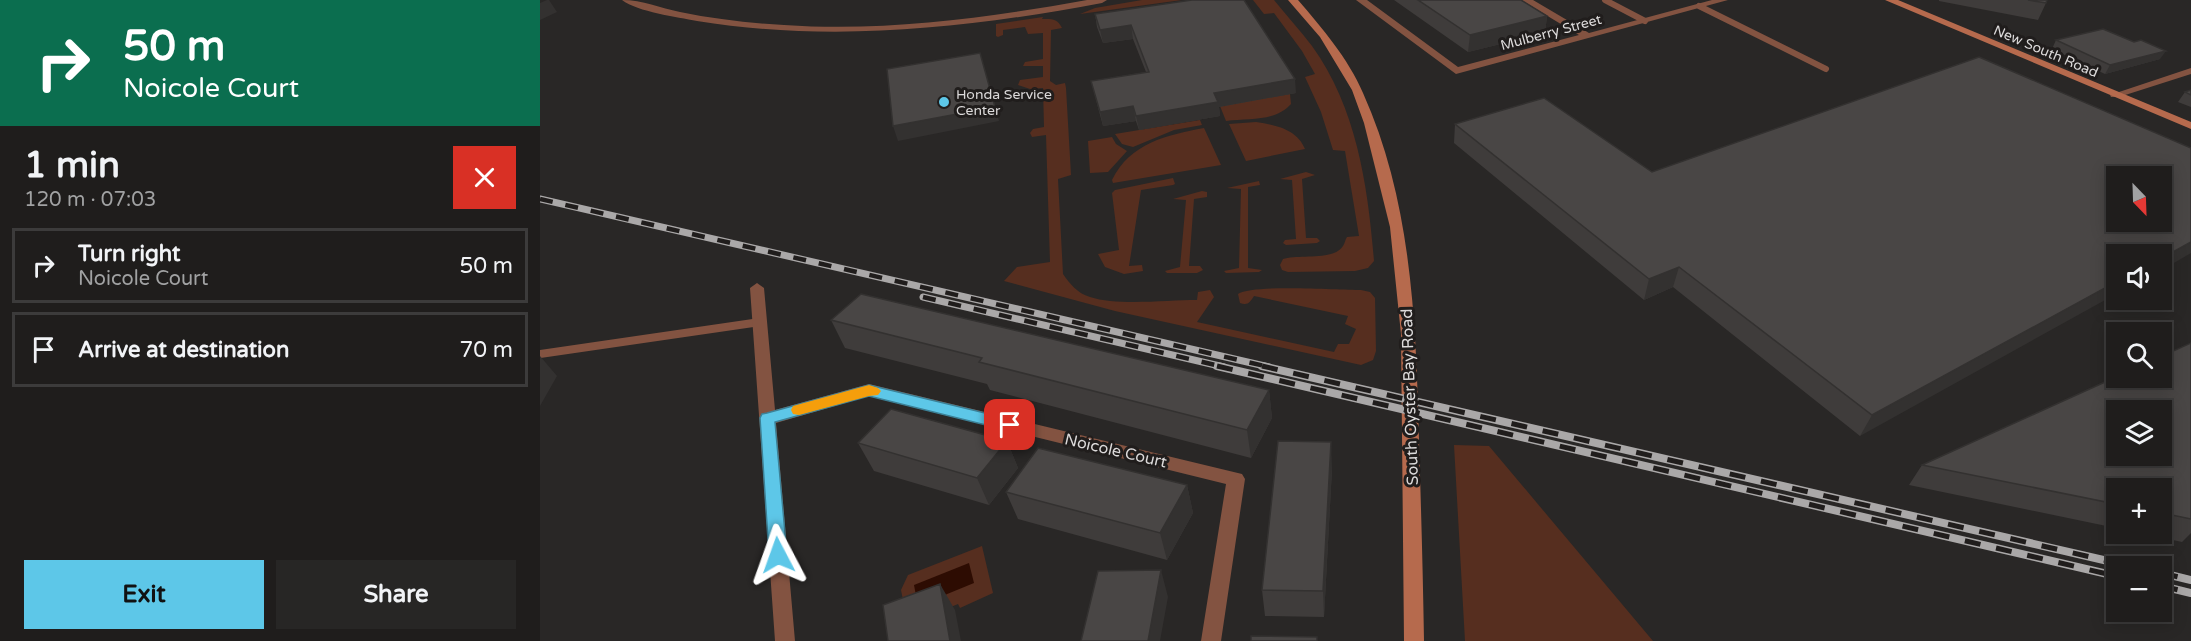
<!DOCTYPE html>
<html lang="en">
<head>
<meta charset="utf-8">
<style>
  :root { --surface:#1f1d1c; --page:#272625; --text:#f1f3f6; --muted:#a1a2a3; --line:#3c3b3b; --accent:#5dc7e8 }
  body { margin:0; font-family:"Varela Round",sans-serif; background:var(--page); color:var(--text); height:100vh; display:flex; flex-direction:column; font-size:22px; white-space:nowrap }
  * { box-sizing:border-box; margin:0 }
  p { font-size:20px; color:var(--muted) }
  .icon { flex:none; width:33px; height:33px; fill:none; stroke:currentColor; stroke-width:2; stroke-linecap:round; stroke-linejoin:round }
  .map { position:relative; flex:1; overflow:hidden }
  .sheet { display:flex; flex-direction:column; background:var(--surface); width:540px }
  .sheet>* { flex:none }
  .guide { background:#0b6e4f; color:#fff; overflow:hidden }
  .needle { width:39px; rotate:157deg }
  .buttons { position:absolute; left:1566px; top:166px; display:grid; gap:12px }
  .buttons a { display:grid; place-items:center; width:66px; height:66px; border-radius:0px; background:var(--surface); box-shadow:0 3px 15px #0003,0 0 0 2px var(--line); font-size:30px }
  .pin { position:absolute; display:grid; place-items:center; width:51px; height:51px; color:#fff; margin:-26px; border-radius:12px; box-shadow:0 3px 9px #0006 }
  .me { position:absolute; width:66px; margin:-33px; rotate:356deg; stroke-linejoin:round; filter:drop-shadow(0 0 4px #0008) }
  .turn { display:flex; align-items:center; gap:21px; height:126px; padding:0 24px; font-size:27px }
  .turn .icon { width:78px; height:78px; stroke-width:2.5 }
  .turn b { display:block; font-size:42px; line-height:51px }
  .round { display:grid; place-items:center; flex:none; width:63px; height:63px; border-radius:0px; background:var(--page) }
  .headline { display:flex; align-items:center; justify-content:space-between; height:102px; padding:0 24px }
  h1 { font-size:36px; font-weight:700; line-height:45px }
  .cta { display:flex; gap:12px; margin-top:auto; padding:12px 24px }
  .cta a { flex:1; height:69px; border-radius:0px; background:var(--accent); color:#111; font-size:24px; font-weight:700; line-height:69px; text-align:center }
  .cta a+a { background:var(--page); color:var(--text) }
  ul { padding:0; list-style:none }
  li { display:flex; align-items:center; gap:18px; height:75px; margin:0 12px 9px; padding:0 12px; border:3px solid var(--line); border-radius:0px }
  li div { flex:1 }
  li b { display:block; font-size:22px }
  li em { font-style:normal }
  main { display:flex; flex:1; min-height:0 }
  .map>svg:first-child { display:block }
  .green { fill:#562e1f }
  .water { fill:#2d0c02 }
  .lines { fill:none; stroke-linecap:round; stroke-linejoin:round }
  .lane-far1 { stroke:#835341; stroke-width:6 }
  .lane { stroke:#835341; stroke-width:8 }
  .street { fill:#835341; fill-rule:evenodd }
  .secondary { fill:#b66a4d; fill-rule:evenodd }
  .rail-far1-casing { stroke:#aaa8a8; stroke-width:7 }
  .rail-casing { stroke:#aaa8a8; stroke-width:8 }
  .rail-far1 { stroke:#201d1c; stroke-width:4.5; stroke-dasharray:13; stroke-linecap:butt }
  .rail { stroke:#201d1c; stroke-width:5; stroke-dasharray:16; stroke-linecap:butt }
  .wall { fill:#3f3c3b }
  .shaded-wall { fill:#333130 }
  .building { fill:#494645; stroke:#333130; stroke-width:1.5; fill-rule:evenodd }
  .route { fill:#5dc7e8; stroke:#3c8197; stroke-width:1.5 }
  .slow { fill:#f59e0b }
  .poi-dot { fill:#5dc7e8; stroke:#201d1c; stroke-width:2 }
  .labels { text-anchor:middle; stroke-width:6; stroke-linejoin:round; paint-order:stroke }
  .far-street-label { font-size:14px; fill:#dcdada; stroke:#201d1c }
  .far-poi-label { font-size:14px; fill:#dcdada; stroke:#201d1c; text-anchor:start }
  .street-label { font-size:16px; fill:#dcdada; stroke:#201d1c }
</style>
</head>
<body>
<main>
<section class="sheet">
<div class="guide">
<div class="turn"><svg class="icon" aria-label="right" viewBox="0 0 24 24"><path d="M7 20v-9h11M14 6l5 5-5 5"/></svg><div><b>50 m</b>Noicole Court</div></div>
</div>
<div class="headline"><div><h1>1 min</h1><p>120 m · 07:03</p></div><a class="round" style="background:#d93025;color:#fff"><svg class="icon" aria-label="close" viewBox="0 0 24 24"><path d="M6 6l12 12M18 6L6 18"/></svg></a></div>
<ul>
<li><svg class="icon" aria-label="right" viewBox="0 0 24 24"><path d="M7 20v-9h11M14 6l5 5-5 5"/></svg><div><b>Turn right</b><p>Noicole Court</p></div><em>50 m</em></li>
<li><svg class="icon" aria-label="arrive" viewBox="0 0 24 24"><path d="M6 21V4h12l-3 4 3 4H6"/></svg><div><b>Arrive at destination</b></div><em>70 m</em></li>
</ul>
<div class="cta"><a>Exit</a><a>Share</a></div>
</section>
<div class="map">
<svg width="1651" height="641" viewBox="0 0 1651 641">
  <rect width="100%" height="100%" fill="#292726"/>
  <path class="green" d="M602 0H642L540 14 555 8Z
    M713 0H734C746 15 760 30 772 46 817 108 828 187 834 261L828 268 815 271 748 272 742 270 740 265 743 259C758 254 794 261 803 246 805 243 805 240 807 237L819 236 805 151 793 150 781 112 765 77 775 74 762 51 734 13 724 14Z
    M503 17 502 19C512 19 517 18 522 28L511 30 510 81 516 85 525 83 526 88 531 175 518 179 523 274C530 284 537 293 550 297 577 306 627 300 657 300L658 292 670 290 674 297 657 322 794 352 798 344H809L816 329 805 324 808 316 714 296C710 302 708 306 700 303L698 294C713 284 798 290 821 290L830 292 835 298 836 351 833 360 821 365 575 311 464 281 477 267 510 262 506 135 492 137 490 133 493 129 504 127 503 88 490 89 478 85 480 80 503 77V66H483L485 62 503 59V33L488 34 485 27 463 30V35L458 37 456 36V24Z
    M750 94 751 104C735 122 709 118 686 121L680 106Z
    M660 120 662 125 634 130 593 147 582 144 575 134Z
    M716 122C735 125 757 129 765 149L706 161 689 124Z
    M664 128 681 165 573 183 572 180C590 143 627 135 664 128Z
    M572 137 576 144 587 151 568 172 550 173 548 141Z
    M766 172 775 175 762 179 766 238H777L780 241 777 243 746 245 743 243 745 240 756 239 752 180 740 179Z
    M633 178 635 184 633 185 601 190 589 266 602 265 603 271 584 274 565 267 558 254 579 250 572 193 575 190Z
    M719 181 720 185 708 187V268L722 270 719 272 686 273 684 271 699 268 701 189 687 188Z
    M662 191 667 192V197L654 199 649 266H660L663 270 657 273H627L625 271 640 267 646 200 633 199Z
    M914 445 949 446 1113 641H925Z
    M442 546 453 593 420 608 418 604 368 625 361 590 368 575Z"/>
  <path class="water" d="M429 563 434 583 378 606 374 585Z"/>
  <g class="lines">
    <path class="lane-far1" d="M1065 0 1105 21
      M1159 6 1286 69"/>
    <path class="lane" d="M0 354 220 322"/>
    <path class="street" d="M82 0C103 0 120 8 140 12 174 19 209 23 244 25 345 32 447 18 547 0H567L562 3C428 28 293 43 157 21 137 17 98 12 82 0Z
      M816 0H827L918 67 1039 35 981 0H993L1049 33 1172 0H1188L916 74Z
      M1651 68V74L1579 97H1571L1570 95Z
      M217 283 224 288 235 410 329 384 702 474 705 479 681 641H661L686 484 329 396 236 423 255 641H235L210 288Z"/>
    <path class="secondary" d="M748 0H758C782 28 808 58 823 93 872 202 876 323 879 441 881 508 883 574 884 641H864L861 334 850 227 824 123 812 90 780 37Z
      M1345 0H1358L1651 122V129Z"/>
    <defs>
      <path id="rail-far1" d="M0 199 729 367
        M383 297 684 367"/>
      <path id="rail" d="M677 366 1576 576
        M722 366 1594 567
        M1622 573 1651 580
        M1622 586 1651 593"/>
    </defs>
    <use href="#rail-far1" class="rail-far1-casing"/>
    <use href="#rail" class="rail-casing"/>
    <use href="#rail-far1" class="rail-far1"/>
    <use href="#rail" class="rail"/>
  </g>
  <path class="wall" d="M652 0 756 93 679 107 680 116 599 130 596 121 563 126 551 81 606 72 593 39 563 43 557 27 555 14Z
    M854 0H981L1007 16 1005 33 928 52Z
    M1399 0H1507L1506 3 1498 20 1399 1Z
    M1516 40 1620 59 1565 74 1512 49Z
    M1651 90V107L1638 102 1645 92Z
    M915 124 1112 172 1651 148 1320 436 1133 287 1104 300 914 143Z
    M291 320 729 390 732 418 711 458 450 390 447 384 305 348Z
    M1651 343V533L1642 542 1605 534H1622V489H1576V528L1369 485 1382 465Z
    M467 441 478 468 449 505 334 471 318 443Z
    M792 469 784 617 725 616 722 590Z
    M647 485 653 513 627 560 478 519 466 492Z"/>
  <path class="shaded-wall" d="M7 0H9L17 12 0 20V3Z
    M1007 16 1005 33 928 52 930 35Z
    M591 25 593 39 563 43 560 30Z
    M1626 51 1620 59 1565 74 1570 65Z
    M440 53 459 121 358 141 353 126Z
    M755 79 756 93 679 107 680 116 599 130 596 116 674 93Z
    M593 106 596 121 563 126 560 112Z
    M1651 242V253L1622 270V258Z
    M1139 267 1133 287 1104 300 1109 279Z
    M1576 282V294L1320 436 1332 415Z
    M0 356 17 376 0 406Z
    M729 390 732 418 711 458 707 430Z
    M467 441 478 468 449 505 437 478Z
    M791 442 792 469 784 617 783 591Z
    M647 485 653 513 627 560 620 533Z
    M621 570 628 597 620 641H608Z
    M400 584 415 610 421 641H410Z"/>
  <path class="building" d="M652 0H704L755 79 674 93 678 102 596 116 593 106 560 112 551 81 609 72 591 25 560 30 555 14Z
    M878 0H981L1007 16 930 35Z
    M1488 0H1507L1506 3Z
    M1563 29 1594 42 1601 40 1626 51 1570 65 1516 40Z
    M440 53 455 107 353 126 347 69Z
    M1439 57 1651 148V242L1622 258V255H1576V282L1332 415 1139 267 1109 279 915 124 1004 98 1112 172ZM1576 177H1622V222H1576Z
    M1651 90V95L1645 92Z
    M321 294 729 390 707 430 439 362 442 358 291 320Z
    M1651 343V519L1622 513V489H1576V504L1382 465 1576 377V378H1622V356ZM1576 411H1622V456H1576Z
    M351 409 467 441 437 478 318 443Z
    M738 441 791 442 783 591 722 590Z
    M498 448 647 485 620 533 466 492Z
    M621 570 608 641H541L558 571Z
    M400 584 410 641H348L343 605Z
    M711 636 777 637V641H711Z"/>
  <path class="route" d="M329 385 470 419 476 421 478 425 476 429 470 431 329 396 235 422 247 555 244 560 238 562 232 560 229 555 220 418 222 414 227 413Z"/>
  <path class="slow" d="M329 385 338 388 341 391 338 395 329 396 259 415 253 414 251 410 253 406Z"/>
  <circle class="poi-dot" cx="404" cy="102" r="6"/>
  <g class="labels">
    <g class="far-street-label">
      <text transform="translate(1011 32) rotate(-15)" y="5">Mulberry Street</text>
      <text transform="translate(1506 51) rotate(23)" y="5">New South Road</text>
    </g>
    <g class="far-poi-label">
      <text x="416" y="99">Honda Service<tspan x="416" dy="16">Center</tspan></text>
    </g>
    <g class="street-label">
      <text transform="translate(869 397) rotate(-92)" y="6">South Oyster Bay Road</text>
      <text transform="translate(576 450) rotate(13)" y="6">Noicole Court</text>
    </g>
  </g>
</svg>
<div class="buttons">
<a><svg class="needle" viewBox="-14 -14 28 28"><path d="M0-13l5 13h-10z" fill="#e53935"/><path d="M0 13l5-13h-10z" fill="#a1a2a3"/></svg></a>
<a><svg class="icon" aria-label="sound" viewBox="0 0 24 24"><path d="M4 9h4l5-4v14l-5-4H4zM17 9q2 3 0 6"/></svg></a>
<a><svg class="icon" aria-label="search" viewBox="0 0 24 24"><circle cx="10" cy="10" r="6"/><path d="M15 15l6 6"/></svg></a>
<a><svg class="icon" aria-label="layers" viewBox="0 0 24 24"><path d="M12 4l9 5-9 5-9-5zM3 14l9 5 9-5"/></svg></a>
<a>+</a>
<a>−</a>
</div>
<div class="pin" style="left:470px;top:425px;background:#d93025"><svg class="icon" aria-label="arrive" viewBox="0 0 24 24"><path d="M6 21V4h12l-3 4 3 4H6"/></svg></div>
<svg class="me" style="left:238px;top:555px" viewBox="-20 -20 40 40"><path d="M0-17L14 15 0 8-14 15z" fill="#5dc7e8" stroke="#fff" stroke-width="4"/></svg>
</div>
</main>
</body>
</html>
